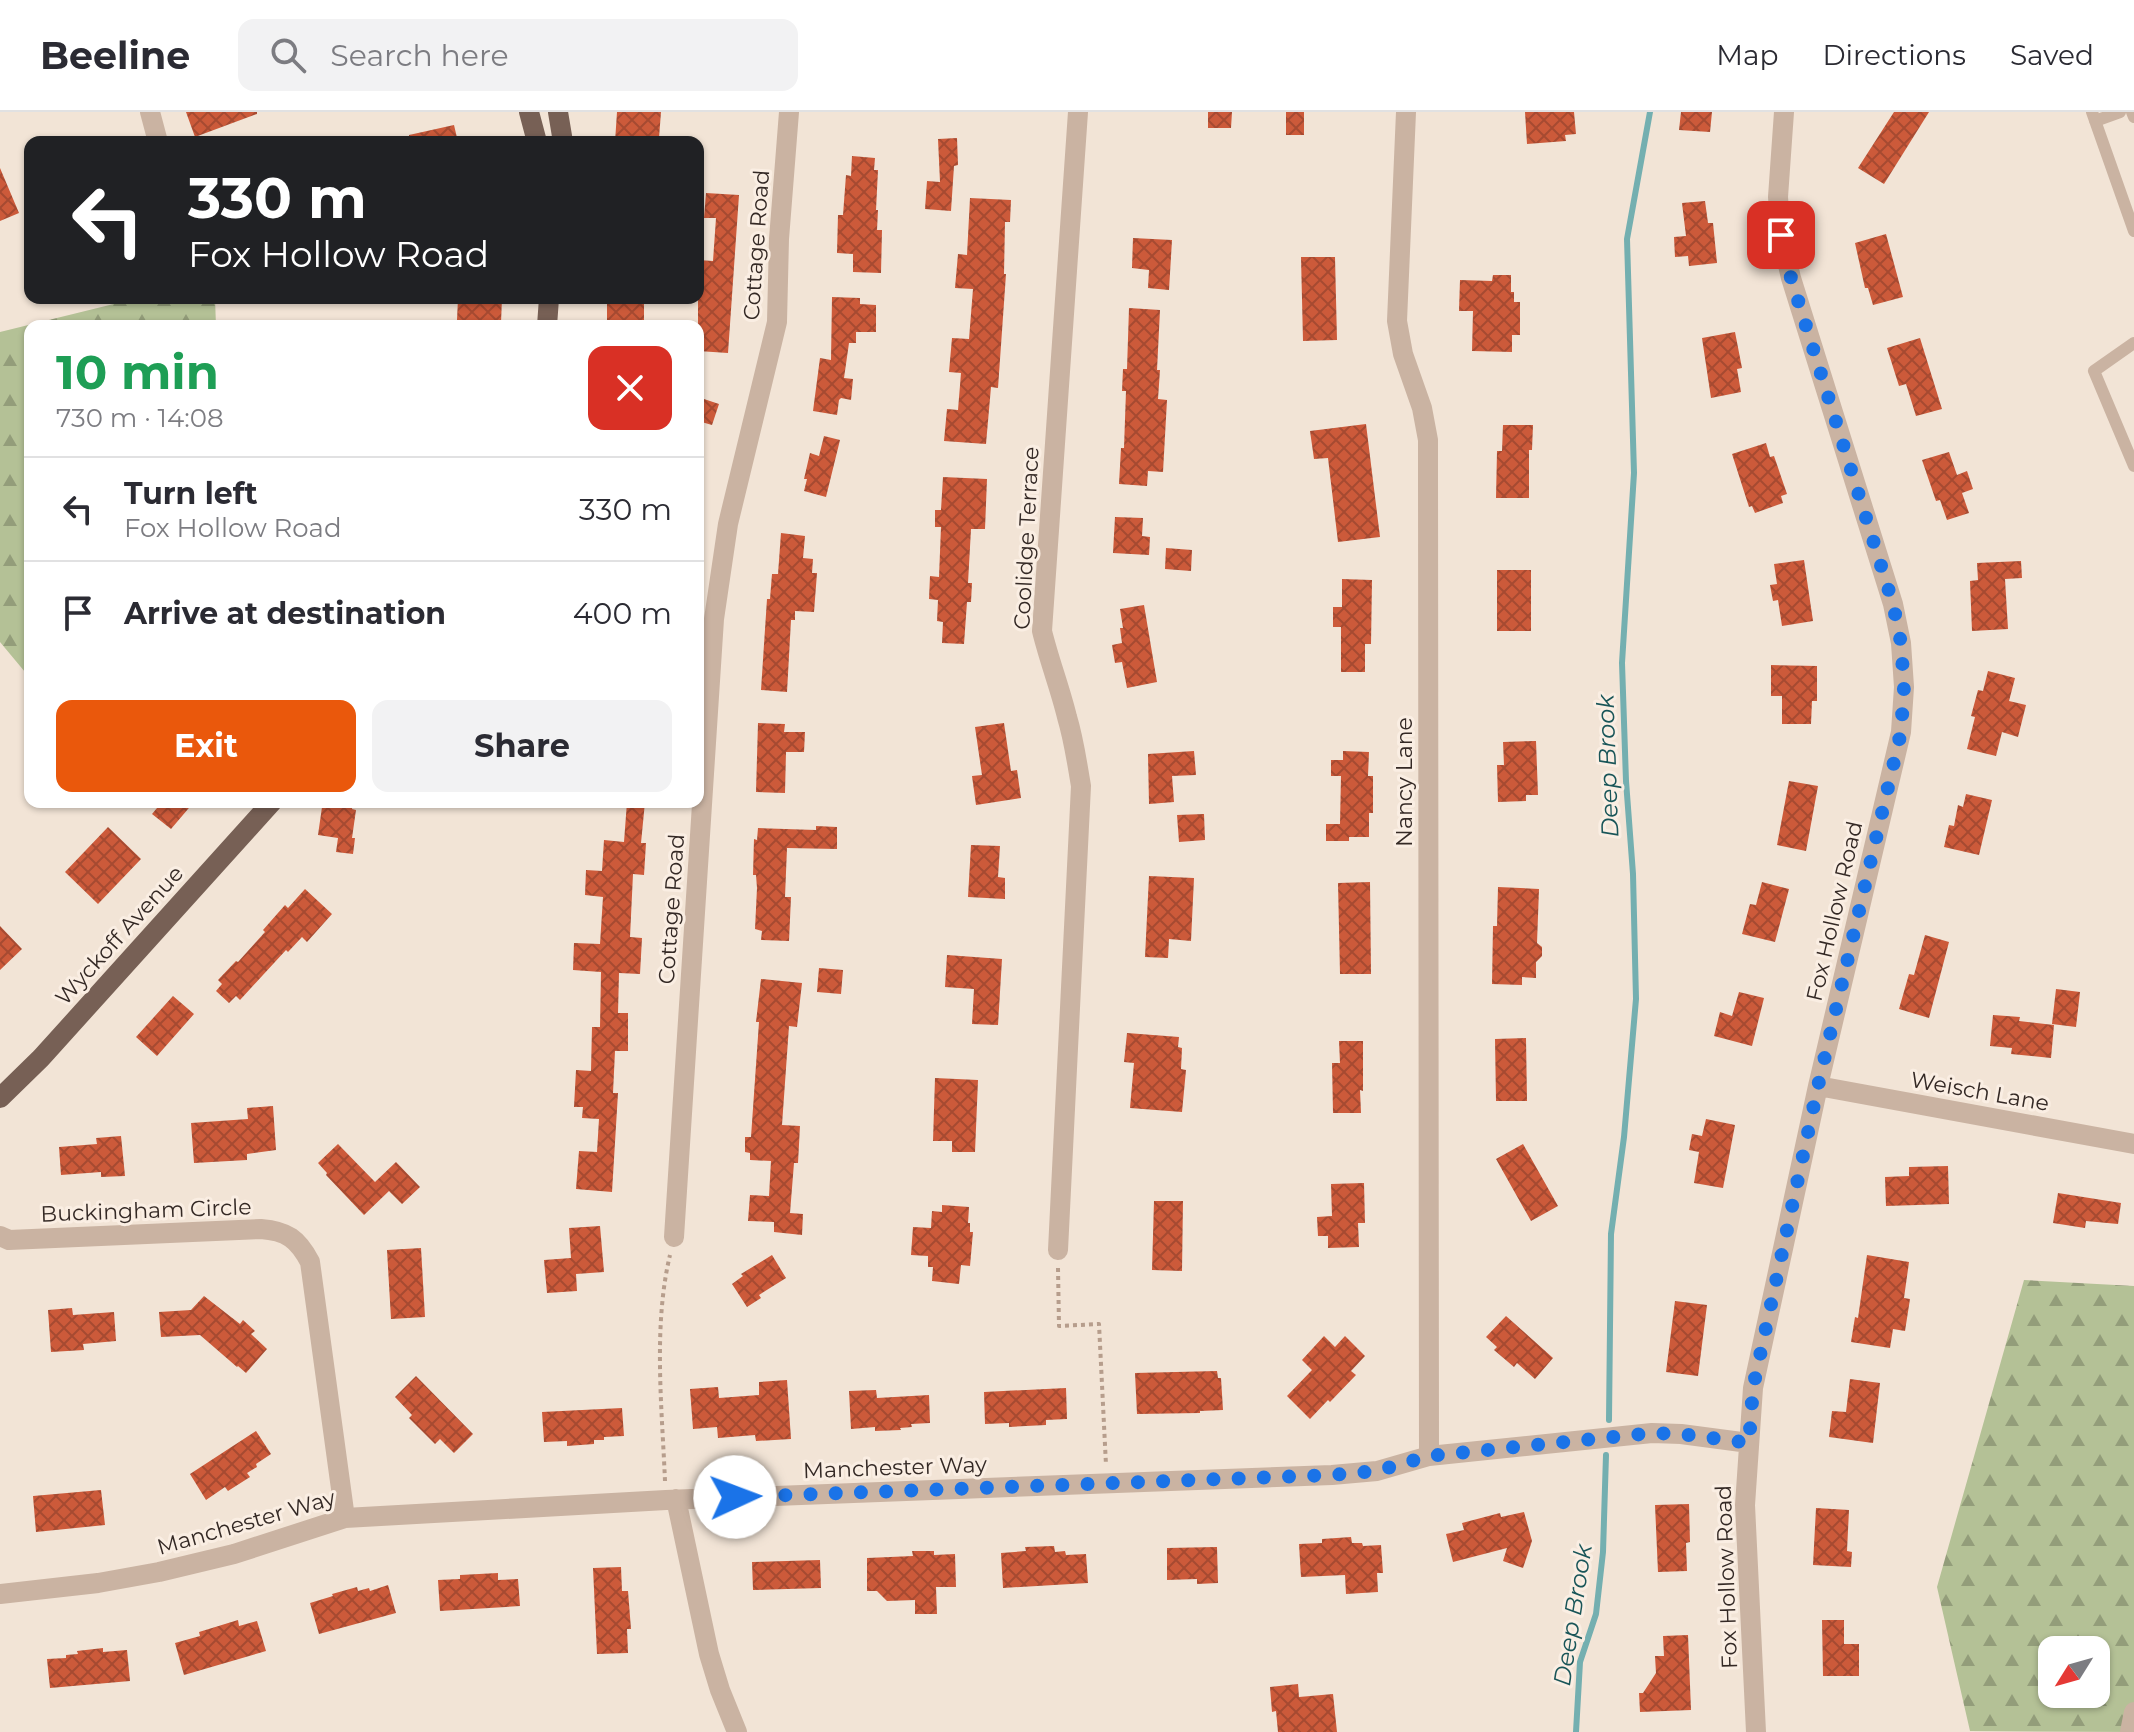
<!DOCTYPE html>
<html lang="en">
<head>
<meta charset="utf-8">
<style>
  :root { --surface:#fff; --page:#f2f2f3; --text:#2b2b33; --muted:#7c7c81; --line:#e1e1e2; --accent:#ea580c }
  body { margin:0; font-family:Montserrat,sans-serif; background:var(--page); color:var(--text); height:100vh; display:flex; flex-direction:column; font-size:30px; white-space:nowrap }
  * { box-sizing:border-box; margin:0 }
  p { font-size:26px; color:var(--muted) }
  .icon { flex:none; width:44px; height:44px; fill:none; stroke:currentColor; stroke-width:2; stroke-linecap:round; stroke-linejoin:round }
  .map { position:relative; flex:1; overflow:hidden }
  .drawer { position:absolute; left:24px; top:208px; width:680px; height:488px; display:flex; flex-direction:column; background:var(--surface); border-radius:16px; box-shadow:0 2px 6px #0004 }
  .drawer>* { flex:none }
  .banner { position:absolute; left:24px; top:24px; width:680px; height:168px; border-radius:16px; box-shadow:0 2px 6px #0004; background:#202124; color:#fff; overflow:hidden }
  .needle { width:52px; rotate:233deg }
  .buttons { position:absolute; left:2038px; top:1524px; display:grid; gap:16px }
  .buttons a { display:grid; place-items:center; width:72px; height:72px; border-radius:16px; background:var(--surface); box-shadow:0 2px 6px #0004; font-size:40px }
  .pin { position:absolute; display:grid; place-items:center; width:68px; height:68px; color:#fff; margin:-34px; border-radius:16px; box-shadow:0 4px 12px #0006 }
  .me { position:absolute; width:88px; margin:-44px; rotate:88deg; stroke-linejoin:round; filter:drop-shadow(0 0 6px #0008) }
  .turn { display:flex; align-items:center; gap:28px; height:168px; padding:0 32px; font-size:36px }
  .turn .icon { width:104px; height:104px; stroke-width:2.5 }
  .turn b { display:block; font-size:56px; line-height:68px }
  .round { display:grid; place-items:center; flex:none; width:84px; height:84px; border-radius:16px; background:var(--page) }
  .overview { display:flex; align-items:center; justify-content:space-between; height:136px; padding:0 32px }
  h1 { font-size:48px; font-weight:700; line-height:60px; color:#1e9e55 }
  .primary-button { display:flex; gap:16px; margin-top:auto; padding:16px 32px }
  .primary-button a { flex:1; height:92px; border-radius:16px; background:var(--accent); color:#fff; font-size:32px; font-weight:700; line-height:92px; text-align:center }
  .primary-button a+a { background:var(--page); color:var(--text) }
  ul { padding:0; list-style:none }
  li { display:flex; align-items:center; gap:24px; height:104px; padding:0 32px; border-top:2px solid var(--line) }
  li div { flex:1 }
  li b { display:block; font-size:30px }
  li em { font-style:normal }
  header { display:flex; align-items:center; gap:48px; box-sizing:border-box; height:112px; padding:0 40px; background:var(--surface); border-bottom:2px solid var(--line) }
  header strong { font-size:38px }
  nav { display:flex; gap:44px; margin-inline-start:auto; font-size:28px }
  .search { width:560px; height:72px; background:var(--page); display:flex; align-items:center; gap:20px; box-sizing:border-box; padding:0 28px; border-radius:16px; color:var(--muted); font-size:30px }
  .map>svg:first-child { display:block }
  .forest { fill:url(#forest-firs); fill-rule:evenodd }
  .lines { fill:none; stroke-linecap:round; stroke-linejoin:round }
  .stream { stroke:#74afb0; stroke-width:6 }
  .building { fill:url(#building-cross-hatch) }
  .path { stroke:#b69d8c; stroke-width:4; stroke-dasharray:4 4; stroke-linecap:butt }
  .lane { stroke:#cab3a2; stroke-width:12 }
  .street { stroke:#cab3a2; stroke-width:20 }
  .primary { stroke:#776055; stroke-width:20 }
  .route { stroke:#1a73e8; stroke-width:14; stroke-dasharray:0 25.2 }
  .labels { text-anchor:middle; stroke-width:6; stroke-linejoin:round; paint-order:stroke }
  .street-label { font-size:22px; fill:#342925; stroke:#faeee3 }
  .water-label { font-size:24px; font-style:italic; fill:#195558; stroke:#faeee3 }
</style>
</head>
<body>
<header>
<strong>Beeline</strong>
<div class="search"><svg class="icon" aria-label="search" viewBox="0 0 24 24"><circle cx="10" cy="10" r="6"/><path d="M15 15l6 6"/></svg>Search here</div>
<nav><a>Map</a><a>Directions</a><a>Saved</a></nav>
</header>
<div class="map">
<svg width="2134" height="1620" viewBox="0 0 2134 1620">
  <defs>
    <pattern id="forest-firs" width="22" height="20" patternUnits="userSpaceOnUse" patternTransform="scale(2)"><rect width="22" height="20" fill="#b4c196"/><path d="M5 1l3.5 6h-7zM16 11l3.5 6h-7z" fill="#939d7a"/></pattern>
    <pattern id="building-cross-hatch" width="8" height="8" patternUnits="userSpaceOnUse" patternTransform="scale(2)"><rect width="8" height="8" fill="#cc5a3a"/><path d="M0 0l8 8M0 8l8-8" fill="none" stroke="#a64a31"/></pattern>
  </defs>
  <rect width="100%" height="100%" fill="#f2e4d6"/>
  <path class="forest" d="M138 186H215L216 214H30V566L0 530V220Z
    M2024 1168 2134 1174V1620L1970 1619 1937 1475ZM2052 1538H2096V1582H2052Z"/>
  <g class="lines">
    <path class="stream" d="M1609 1308 1611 1122 1624 1025 1636 887 1633 762 1626 669 1622 551 1634 361 1627 127 1650 0
      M1576 1620 1580 1550 1596 1502 1603 1440 1606 1343"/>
  </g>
  <path class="building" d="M186 0H257V2L195 25Z
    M617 0H661L659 26H647V30H615Z
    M1208 0H1232L1231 16H1208Z
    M1286 0H1304V23H1286Z
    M1525 0H1574L1576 22 1565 23 1566 29 1527 32Z
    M1681 0H1712L1710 20 1679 18Z
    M1894 0H1929L1884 72 1858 56Z
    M454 13 458 30H409V23Z
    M957 26 958 53 954 54 951 99 925 97 927 69 940 70 938 27Z
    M852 44 875 46 874 58H878L876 98H878L877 118H882L881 161 853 160V142L837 141 838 103H843L846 63 851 64Z
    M0 56 19 101 0 109Z
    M706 81 739 83 728 241 698 239V148L713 149 716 106H704Z
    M970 86 1011 88 1010 110H1005L1004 162H1006L998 276 991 275 986 332 944 329 947 297 958 298 961 261 949 260 952 226 969 227 973 177 955 176 958 142 967 143Z
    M1705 89 1708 111H1713L1717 151 1689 154 1688 144 1675 145 1674 125 1686 124 1682 91Z
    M1886 122 1903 185 1873 193 1868 176H1865L1855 131Z
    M1133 126 1172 128 1169 178 1148 176 1149 158 1132 156Z
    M1301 145H1335L1337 228 1303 229Z
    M1493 163H1511V180H1514V190H1520V223H1512V240L1472 239 1473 199H1459L1460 168 1492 169Z
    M832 185 860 186V192L876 193V220H856V231H849L844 266 853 267 851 288 841 286 839 288 837 303 813 299 820 246 831 248Z
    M458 186H502L501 211 457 208Z
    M607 186H644V212H607Z
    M1129 196 1160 198 1157 258H1160L1158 287 1167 288 1163 360 1148 359 1147 374 1119 372 1121 336H1124L1126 279H1122L1123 257H1127Z
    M1735 220 1742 256 1737 257 1741 280 1711 286 1702 226Z
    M1920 226 1942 297 1916 304 1906 272 1899 274 1887 236Z
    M698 285 719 292 712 313 698 309Z
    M1366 312 1380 425 1338 430 1328 346 1314 347 1310 319Z
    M1503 313H1533L1532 338H1529V386H1496L1497 339H1502Z
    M824 324 840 328 826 385 804 379 807 367H804L810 341 819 344Z
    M1766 331 1770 345 1774 344 1787 382 1781 384 1783 391 1755 401 1752 394 1749 395 1732 342Z
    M1949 340 1957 363 1967 359 1973 377 1962 381 1969 401 1947 408 1940 388 1936 389 1922 348Z
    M943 365 987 367 985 417H971L968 471H972L971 490H967L964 532 942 531 943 510 937 509 938 488 929 487 930 464 939 465 941 415H935V398H941Z
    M1115 405 1143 406 1142 424 1150 425 1149 443 1113 441Z
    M781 421 805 424 803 446 813 447 812 461H817L814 500 795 499V508H791L787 580 761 578 767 487H770L772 462H778Z
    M1166 436 1192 438 1191 459 1165 457Z
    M1804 448 1813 509 1782 514 1778 488 1773 489 1770 473 1777 472 1774 452Z
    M2021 449 2022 466 2005 467 2008 517 1972 519 1970 469 1978 468 1977 451Z
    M1497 458H1531V519H1497Z
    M1342 467 1372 468 1371 532H1365V560H1341V515H1333V495H1342Z
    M1144 493 1157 570 1127 576 1122 550 1115 551 1112 533 1122 531 1120 516H1123L1120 497Z
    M1771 553 1817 554V589H1812L1811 612H1782V584H1771Z
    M1988 559 2015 566 2009 589 2026 593 2018 625 2002 620 1996 644 1967 637 1975 605 1971 604 1978 578 1983 579Z
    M758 611 785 612 784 620H805L804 640H786L785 681 756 680Z
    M1004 611 1011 659 1017 658 1021 686 976 693 972 664 982 663 975 615Z
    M1536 629 1538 683H1526V689L1498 690 1497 653H1504L1503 630Z
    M1194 639 1196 663 1172 664 1174 690 1149 692 1148 642Z
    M1343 639 1369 640 1368 664H1373V701H1369V725H1349V729H1326V712H1340L1341 664H1331V648H1343Z
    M1789 669 1818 674 1806 739 1777 733Z
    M1966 682 1992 688 1979 743 1944 735 1949 713 1954 714 1958 693 1963 695Z
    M162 690H194L171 717 152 702Z
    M332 690H353L352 697 356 698 352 726H355L353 742 336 740 338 726 318 723 322 695 331 696Z
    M627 690H645L641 731H646L644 763 633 762 630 825 642 826 640 862 619 861 618 901H628V939H615L613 981H618L612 1080 576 1077 579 1039 597 1040 599 1007 582 1006 583 995H574L576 958 591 959 592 915H600L601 860 573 858 574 831 600 832 603 785 585 783 586 758 602 759 604 728 624 730Z
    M1204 702 1205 728 1179 730 1177 703Z
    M816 714 837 715V737L787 736 785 785H791L789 829 761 828 762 819 755 817 757 776 756 763H753L754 727 757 728 758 716 816 718Z
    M108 715 141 747 98 792 65 760Z
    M971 733 1000 734 998 765 1005 766V787L968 785Z
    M1149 764 1194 766 1191 829 1169 827 1168 846 1145 845Z
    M1370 770 1371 862H1340L1338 771Z
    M1762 770 1789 777 1775 830 1742 822 1750 792 1756 793Z
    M1498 775 1539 777 1537 831 1542 835V844L1536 850V866L1522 865V873L1492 872 1493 814H1497Z
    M305 777 332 802 307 830 302 825 288 840 286 838 240 888 236 884 229 891 216 879 222 872 218 868 236 849 238 850 265 820 263 818 285 793 288 796Z
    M0 814 22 837 0 858Z
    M1925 823 1949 830 1929 906 1899 897 1909 862 1914 863Z
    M947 843 1002 847 998 913 972 912 974 877 945 875Z
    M819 856 843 858 841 882 817 880Z
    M761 867 802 871 797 915 789 914 782 1013 800 1014 798 1051H794L790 1101 803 1102 802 1123 774 1120V1110L748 1109 750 1083 769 1084 771 1049 750 1048V1041L745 1040V1025H751L759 910H756Z
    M2056 877 2080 880 2076 915 2052 912Z
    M1739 880 1764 886 1752 934 1714 924 1720 900 1732 904Z
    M173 884 194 902 157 944 136 925Z
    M1993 903 2020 905 2019 909 2054 913 2051 946 2011 942 2012 936 1990 934Z
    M1127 921 1179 925 1178 935 1182 936 1181 957 1186 958 1182 1000 1130 996 1134 951 1124 950Z
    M1526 926 1527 989H1496L1495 927Z
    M1339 929H1363V979L1360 978 1361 1001H1333L1332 951H1340Z
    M935 966 978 968 975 1040H952V1029H933Z
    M273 994 276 1038 247 1042V1048L194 1051 191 1011 248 1007 247 996Z
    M1706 1007 1735 1013 1723 1076 1694 1071 1699 1040 1689 1038 1692 1022 1702 1024Z
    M121 1024 125 1064 101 1065V1060L61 1063 59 1035 97 1032 96 1026Z
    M338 1032 375 1070 396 1050 420 1075 402 1092 389 1079 364 1103 326 1063 327 1061 318 1051Z
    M1523 1032 1558 1094 1531 1109 1496 1047Z
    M1948 1054 1949 1092 1886 1094 1885 1065 1909 1064V1055Z
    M1364 1071 1365 1111H1358L1359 1135 1328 1136V1124H1318L1317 1105 1332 1104 1331 1072Z
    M2058 1081 2121 1091 2118 1112 2086 1109 2085 1116 2053 1111Z
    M1154 1089H1183L1182 1159 1152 1158Z
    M942 1093 969 1095 968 1111H970V1120H973L970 1154 961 1153 959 1172 932 1169 933 1155H928V1144L911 1143 913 1115 931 1116 932 1099 942 1100Z
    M600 1114 604 1160 576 1162 577 1179 547 1181 544 1148 571 1146 569 1116Z
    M421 1136 425 1205 391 1207 387 1138Z
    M772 1143 786 1166 759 1183 761 1186 747 1195 732 1172 743 1164 741 1162Z
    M1867 1143 1909 1150 1904 1186 1910 1187 1905 1219 1893 1217 1890 1236 1851 1230 1855 1205 1858 1206Z
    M204 1184 240 1212 243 1208 255 1219 251 1222 267 1237 246 1261 238 1254 237 1255 200 1223 161 1225 159 1200 191 1198Z
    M1675 1189 1707 1193 1698 1264 1666 1260Z
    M72 1196 73 1203 114 1200 116 1229 83 1232 84 1238 51 1240 48 1198Z
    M1506 1204 1553 1246 1535 1267 1517 1251 1514 1255 1494 1238 1497 1235 1486 1225Z
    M1324 1224 1335 1235 1345 1224 1365 1244 1351 1259 1356 1263 1330 1290 1328 1288 1310 1307 1287 1284 1312 1258 1302 1248Z
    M1217 1259 1218 1266H1221L1223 1298 1200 1299V1301L1137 1302 1135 1261Z
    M416 1264 473 1322 454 1341 440 1327 435 1332 409 1306 412 1303 395 1285Z
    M1850 1267 1880 1271 1873 1331 1829 1325 1832 1299 1846 1300Z
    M787 1268 791 1327 756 1329 755 1323 718 1326 717 1315 693 1317 690 1277 718 1275 719 1286 759 1283V1270Z
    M1066 1276 1067 1307 1046 1308V1313L1009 1315V1311L985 1312 984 1280Z
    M876 1278 877 1286 929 1283 930 1311 911 1312 912 1315 900 1316 901 1318 875 1319V1315L851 1317 849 1279Z
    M622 1296 624 1324 604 1325V1328H594V1332L567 1334V1329L544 1330 542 1300Z
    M256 1319 271 1342 256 1352 257 1355 247 1361 250 1365 228 1379 225 1375 206 1388 190 1362Z
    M101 1378 105 1413 36 1420 33 1384Z
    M1689 1392 1690 1430 1686 1431 1687 1459 1658 1460 1655 1393Z
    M1816 1396 1849 1398 1847 1439 1852 1440 1851 1455 1813 1453Z
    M1524 1400 1532 1429 1523 1456 1503 1449 1507 1436 1453 1450 1446 1422 1464 1418 1462 1411 1500 1401 1501 1405Z
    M1351 1425 1352 1431H1362L1363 1434 1381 1433 1383 1461H1377L1378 1480 1346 1482 1345 1463 1301 1465 1299 1432 1322 1431V1427Z
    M1054 1434 1055 1440 1065 1439 1066 1443 1086 1442 1088 1471 1003 1476 1001 1441 1026 1439 1025 1435Z
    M1217 1435 1218 1471 1197 1472V1467L1167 1468V1436Z
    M912 1439H934V1443L955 1442 956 1475H936L937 1502H915V1488L887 1489 877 1479H867V1446L913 1444Z
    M820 1448 821 1476 753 1478 752 1450Z
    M621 1455 622 1479H628L631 1517H627L628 1541 597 1542 593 1456Z
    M498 1461V1468L518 1467 520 1494 440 1499 438 1468 460 1467V1463Z
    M388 1473 396 1501 319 1522 310 1491 333 1484 332 1482 357 1475 358 1479 369 1476 370 1479Z
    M238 1508 239 1514 257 1509 266 1539 184 1563 175 1531 200 1524 199 1520Z
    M1822 1508H1844V1532H1859V1564H1823Z
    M1688 1523 1691 1598 1640 1600 1639 1581H1643L1656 1561 1655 1544H1664L1663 1524Z
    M103 1536V1540L127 1538 130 1569 50 1576 47 1547 66 1546V1543L78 1542 77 1539Z
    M1298 1572 1299 1585 1333 1582 1337 1620H1278L1276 1599 1272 1600 1270 1575Z"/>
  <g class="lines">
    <path class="path" d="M1058 1156 1059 1214 1099 1212 1106 1353
      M665 1369C662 1296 653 1214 670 1143"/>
    <path class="lane" d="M2092 0 2134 119
      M2132 0 2134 5
      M2095 9 2120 0
      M2134 231 2094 259 2134 354"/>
    <path class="street" d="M150 0 158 30
      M1406 0 1397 209 1403 242 1422 296 1428 328V361L1429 1344
      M1818 974 2134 1032
      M0 1124 9 1128 261 1117C287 1119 298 1127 310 1150L345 1406
      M674 1125 714 507 728 412 777 210 779 127 789 0
      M1058 1138 1081 674C1077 651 1074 628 1067 605 1060 576 1049 548 1042 519L1078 0
      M676 1387 709 1542 720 1578 737 1620
      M0 1482 98 1471 159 1460 234 1442 345 1406 666 1388 1332 1363 1377 1359 1429 1344 1652 1321 1681 1322 1749 1331
      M1756 1620 1745 1393 1753 1276 1818 974 1901 620 1904 575 1901 531 1893 492 1791 166 1781 123 1778 85 1784 0
      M2130 1620 2134 1600"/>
    <path class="primary" d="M529 0 537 30
      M558 0 563 30
      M547 214 549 186
      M0 986 41 946 272 690"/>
  </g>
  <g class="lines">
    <path class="route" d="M735 1385 1332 1363 1377 1359 1429 1344 1652 1321 1681 1322 1749 1331 1753 1276 1818 974 1901 620 1904 575 1901 531 1893 492 1791 166 1781 123"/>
  </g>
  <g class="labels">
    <g class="street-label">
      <text transform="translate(756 133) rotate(-86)" y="8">Cottage Road</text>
      <text transform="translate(1026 426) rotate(-87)" y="8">Coolidge Terrace</text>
      <text transform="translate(1404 670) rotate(-90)" y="8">Nancy Lane</text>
      <text transform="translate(671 797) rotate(-86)" y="8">Cottage Road</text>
      <text transform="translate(1834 799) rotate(-77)" y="8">Fox Hollow Road</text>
      <text transform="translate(119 823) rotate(-48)" y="8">Wyckoff Avenue</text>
      <text transform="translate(1980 979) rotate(10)" y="8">Weisch Lane</text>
      <text transform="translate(146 1098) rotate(-2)" y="8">Buckingham Circle</text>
      <text transform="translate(895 1355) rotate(-2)" y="8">Manchester Way</text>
      <text transform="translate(246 1410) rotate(-16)" y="8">Manchester Way</text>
      <text transform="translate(1726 1465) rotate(-92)" y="8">Fox Hollow Road</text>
    </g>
    <g class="water-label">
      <text transform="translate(1608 654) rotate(-92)" y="8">Deep Brook</text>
      <text transform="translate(1573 1503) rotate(-81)" y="8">Deep Brook</text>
    </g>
  </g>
</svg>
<div class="buttons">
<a><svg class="needle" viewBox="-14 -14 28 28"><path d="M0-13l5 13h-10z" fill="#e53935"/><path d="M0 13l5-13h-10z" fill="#7c7c81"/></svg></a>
</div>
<div class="pin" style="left:1781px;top:123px;background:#d93025"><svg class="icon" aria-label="arrive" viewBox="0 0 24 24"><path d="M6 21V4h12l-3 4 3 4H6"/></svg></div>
<svg class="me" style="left:735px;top:1385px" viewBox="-20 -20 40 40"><circle r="19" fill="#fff"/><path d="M0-13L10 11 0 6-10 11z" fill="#1a73e8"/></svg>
<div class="banner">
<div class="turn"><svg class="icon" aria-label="left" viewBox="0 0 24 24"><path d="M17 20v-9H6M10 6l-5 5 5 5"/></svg><div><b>330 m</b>Fox Hollow Road</div></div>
</div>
<section class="drawer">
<div class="overview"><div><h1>10 min</h1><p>730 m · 14:08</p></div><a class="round" style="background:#d93025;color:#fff"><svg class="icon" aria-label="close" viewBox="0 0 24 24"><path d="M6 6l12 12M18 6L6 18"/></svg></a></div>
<ul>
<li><svg class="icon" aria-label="left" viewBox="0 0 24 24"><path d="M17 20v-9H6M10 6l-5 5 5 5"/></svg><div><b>Turn left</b><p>Fox Hollow Road</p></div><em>330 m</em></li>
<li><svg class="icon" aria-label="arrive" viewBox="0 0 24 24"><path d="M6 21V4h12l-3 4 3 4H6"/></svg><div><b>Arrive at destination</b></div><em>400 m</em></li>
</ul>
<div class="primary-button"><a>Exit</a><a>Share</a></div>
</section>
</div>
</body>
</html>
